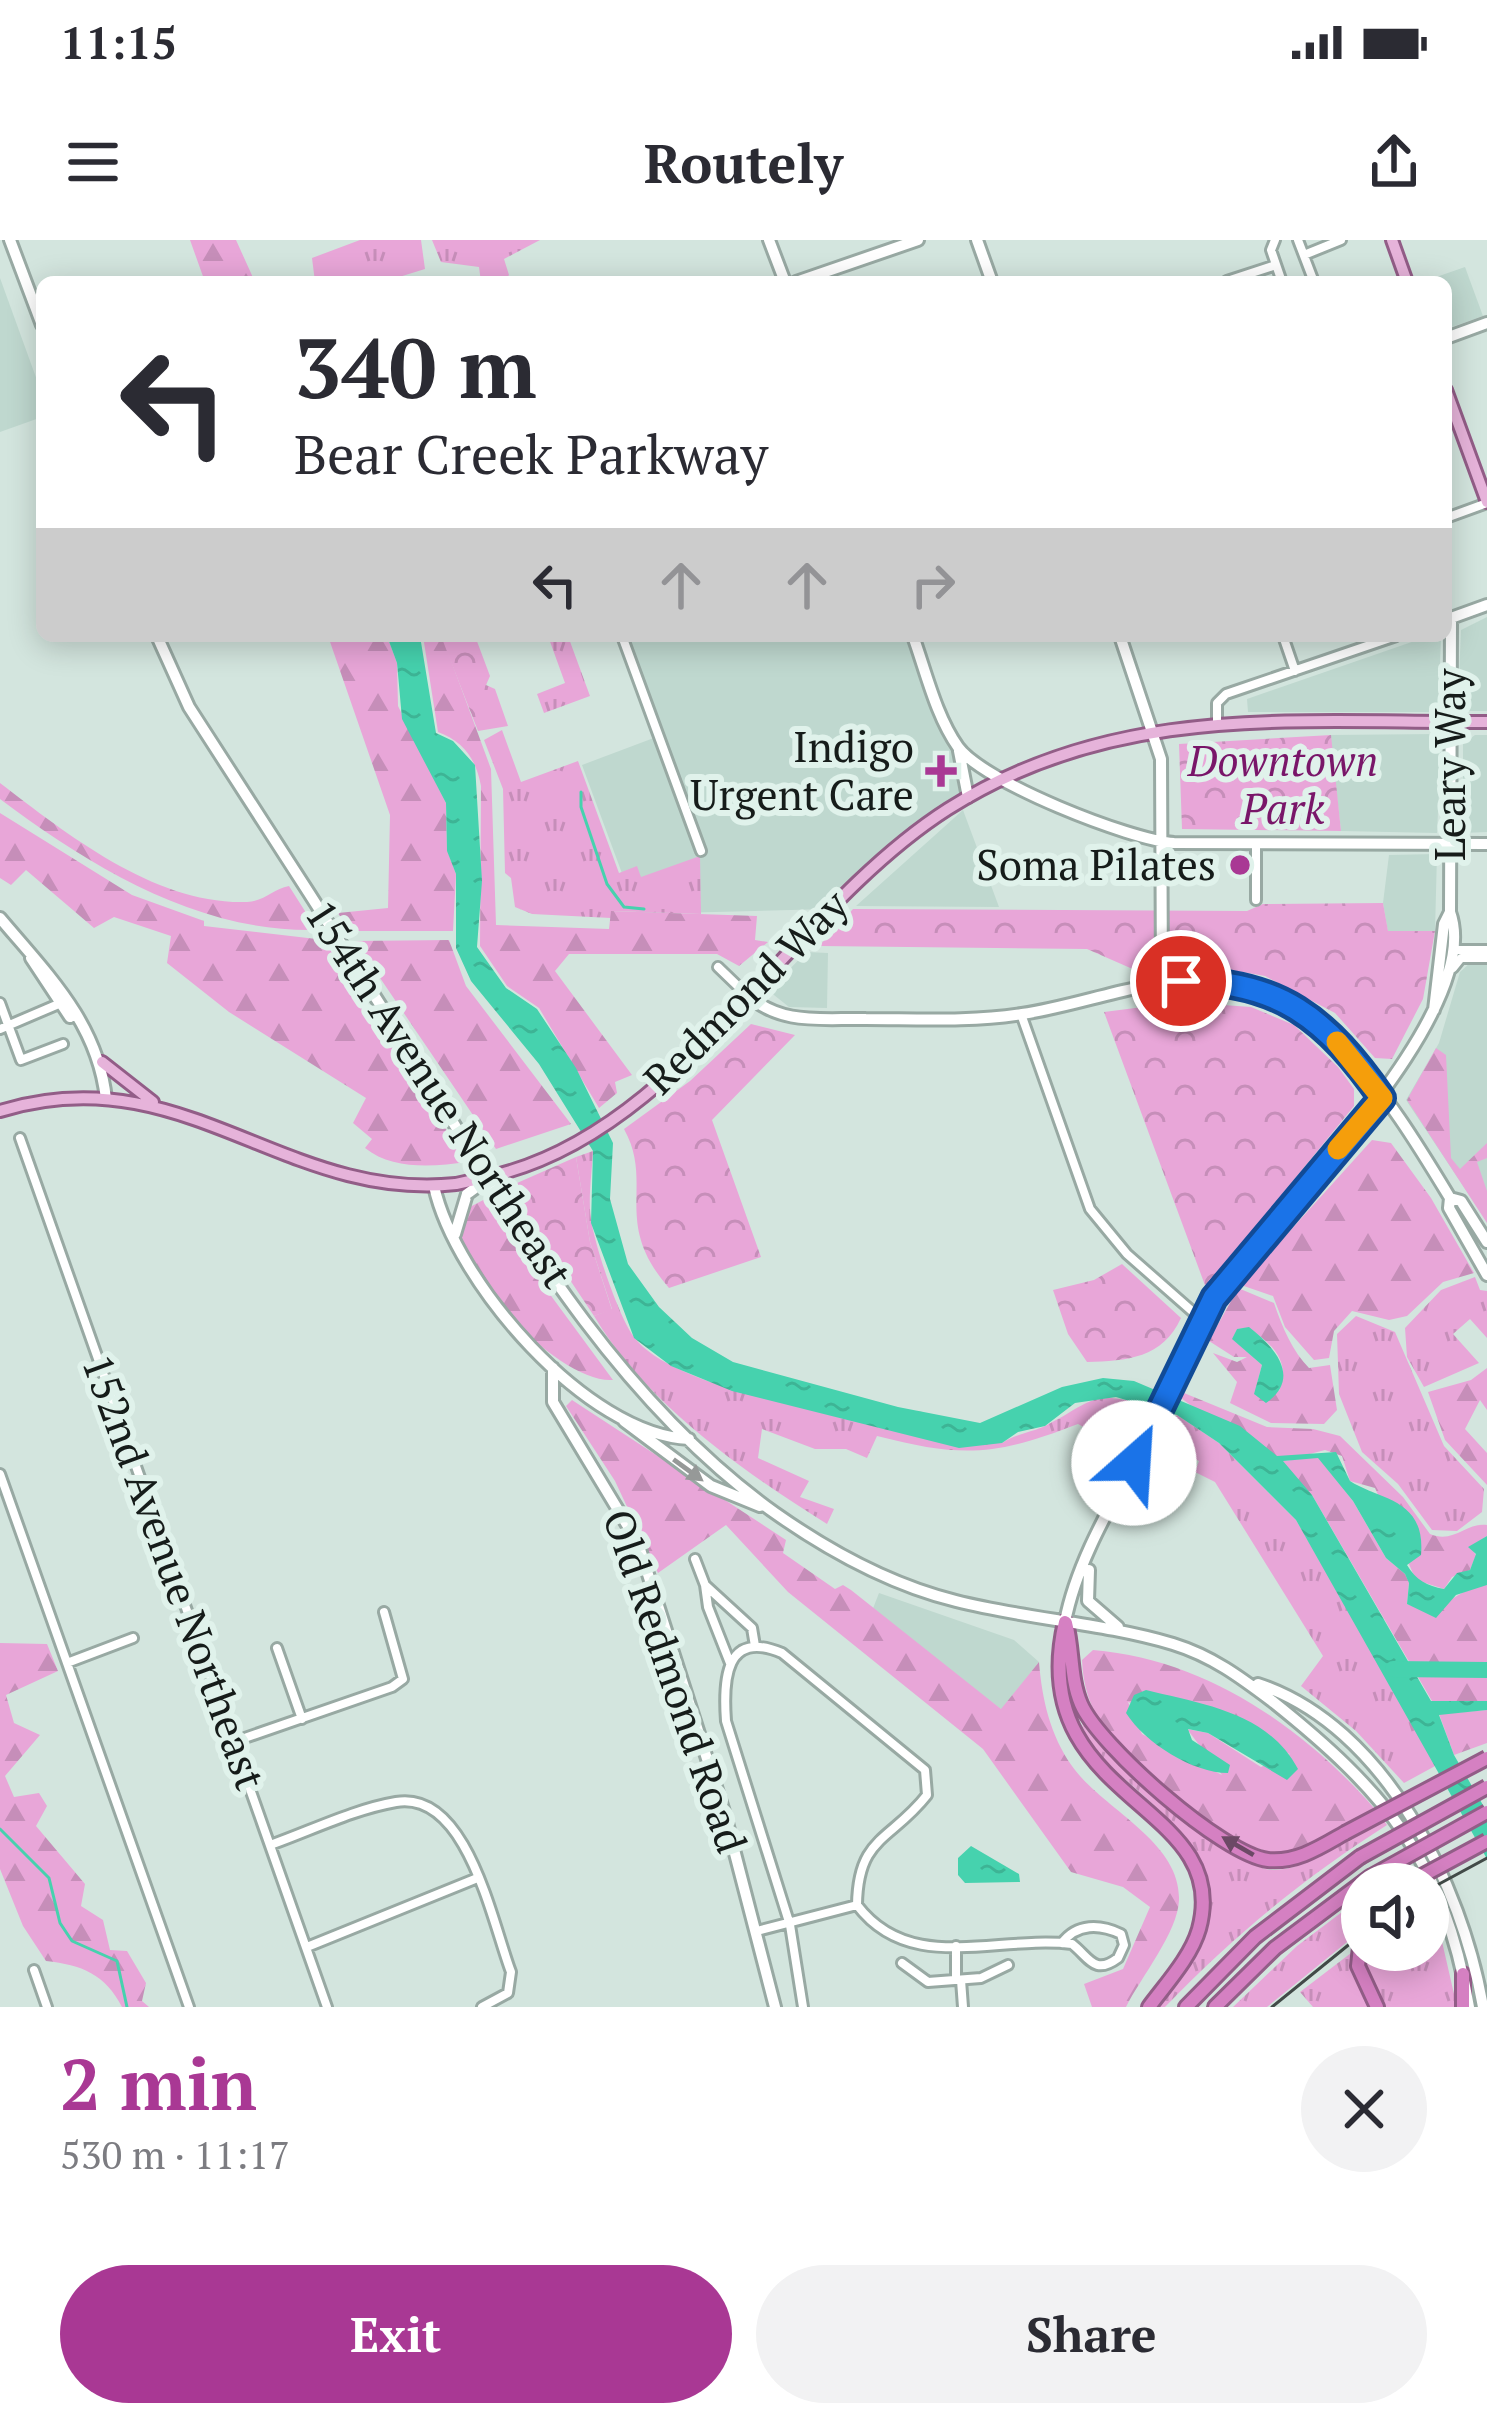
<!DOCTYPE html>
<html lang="en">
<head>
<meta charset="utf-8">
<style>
  :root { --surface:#fff; --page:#f2f2f3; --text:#2b2b33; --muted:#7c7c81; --accent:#a93894 }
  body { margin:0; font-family:"PT Serif",serif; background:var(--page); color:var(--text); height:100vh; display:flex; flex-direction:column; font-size:45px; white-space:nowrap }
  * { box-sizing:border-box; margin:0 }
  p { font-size:39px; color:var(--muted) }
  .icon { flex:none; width:66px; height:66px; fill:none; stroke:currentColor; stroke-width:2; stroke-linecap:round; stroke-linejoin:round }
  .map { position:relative; height:1767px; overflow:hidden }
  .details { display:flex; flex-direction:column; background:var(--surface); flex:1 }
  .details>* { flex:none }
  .guide { position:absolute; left:36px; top:36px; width:1416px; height:366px; border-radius:18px; box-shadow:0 6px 30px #0003; background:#fff; color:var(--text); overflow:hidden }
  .controls { position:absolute; left:1341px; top:1623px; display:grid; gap:24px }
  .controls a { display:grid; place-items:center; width:108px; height:108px; border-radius:50%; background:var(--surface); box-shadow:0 6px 30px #0003; font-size:60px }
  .pin { position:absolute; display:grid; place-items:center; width:102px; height:102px; color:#fff; margin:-51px; border:6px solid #fff; border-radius:50%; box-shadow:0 3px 12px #0007 }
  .me { position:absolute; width:132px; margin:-66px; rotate:26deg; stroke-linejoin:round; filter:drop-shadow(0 0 9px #0008) }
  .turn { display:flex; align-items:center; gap:42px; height:252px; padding:0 60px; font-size:54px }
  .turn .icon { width:156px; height:156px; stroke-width:2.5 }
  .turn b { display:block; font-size:84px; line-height:102px }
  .lanes { display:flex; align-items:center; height:114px; padding:0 60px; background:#0003; justify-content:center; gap:60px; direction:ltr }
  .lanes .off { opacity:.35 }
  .round { display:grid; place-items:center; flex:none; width:126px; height:126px; border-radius:63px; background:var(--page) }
  .headline { display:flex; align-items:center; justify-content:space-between; height:204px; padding:0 60px }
  h1 { font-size:72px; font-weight:600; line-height:90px; color:var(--accent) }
  .cta { display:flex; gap:24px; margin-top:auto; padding:24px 60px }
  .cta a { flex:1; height:138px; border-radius:72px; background:var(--accent); color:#fff; font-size:48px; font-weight:600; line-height:138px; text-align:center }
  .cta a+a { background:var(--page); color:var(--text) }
  .status { display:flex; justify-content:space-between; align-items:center; height:84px; padding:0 60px; background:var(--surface); direction:ltr }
  .status svg { height:33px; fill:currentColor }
  header { display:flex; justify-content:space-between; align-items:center; height:156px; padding:0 60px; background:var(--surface); font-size:54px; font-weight:600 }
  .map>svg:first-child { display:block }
  .built { fill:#bfd8cf }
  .grass { fill:url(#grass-tufts) }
  .forest { fill:url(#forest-firs); fill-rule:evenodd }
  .park { fill:url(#park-crowns) }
  .water { fill:url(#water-ripples) }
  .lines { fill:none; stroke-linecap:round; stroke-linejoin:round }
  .stream { stroke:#46d2ae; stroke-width:3 }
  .river { stroke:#46d2ae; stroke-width:16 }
  .street-casing { stroke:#98a9a3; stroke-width:14 }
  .secondary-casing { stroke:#98a9a3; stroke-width:16 }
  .primary-casing { stroke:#925d87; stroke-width:16 }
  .highway-casing { stroke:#925d87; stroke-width:18 }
  .street { stroke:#fff; stroke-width:8 }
  .secondary { stroke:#fff; stroke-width:10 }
  .primary { stroke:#e6b3da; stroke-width:10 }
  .highway { stroke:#d580c2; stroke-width:12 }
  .tram { stroke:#424b48; stroke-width:3 }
  .secondary-bridge-casing { stroke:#98a9a3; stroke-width:16; stroke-linecap:butt }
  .primary-bridge-casing { stroke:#925d87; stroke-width:16; stroke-linecap:butt }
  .highway-bridge-casing { stroke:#925d87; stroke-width:18; stroke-linecap:butt }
  .secondary-bridge { stroke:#fff; stroke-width:10 }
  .primary-bridge { stroke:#e6b3da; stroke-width:10 }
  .highway-bridge { stroke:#d580c2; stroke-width:12 }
  .oneway { fill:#969998 }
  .oneway2 { fill:#6c4966 }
  .route-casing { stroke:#114b97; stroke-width:30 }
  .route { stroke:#1a73e8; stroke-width:21 }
  .slow { stroke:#f59e0b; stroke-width:21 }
  .poi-dot { fill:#a93894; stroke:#e0f2eb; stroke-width:4.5 }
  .labels { text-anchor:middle; stroke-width:12; stroke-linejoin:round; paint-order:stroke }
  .poi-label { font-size:42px; fill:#161c1a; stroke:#e0f2eb; text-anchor:end }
  .park-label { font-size:42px; font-style:italic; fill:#791669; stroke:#e0f2eb }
  .street-label { font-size:42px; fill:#161c1a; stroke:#e0f2eb }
</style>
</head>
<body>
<div class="status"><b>11:15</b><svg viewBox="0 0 49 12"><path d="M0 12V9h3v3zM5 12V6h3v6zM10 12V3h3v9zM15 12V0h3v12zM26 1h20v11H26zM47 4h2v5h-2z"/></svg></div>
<header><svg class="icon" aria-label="menu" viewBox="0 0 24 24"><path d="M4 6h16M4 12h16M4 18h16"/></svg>Routely<svg class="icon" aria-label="share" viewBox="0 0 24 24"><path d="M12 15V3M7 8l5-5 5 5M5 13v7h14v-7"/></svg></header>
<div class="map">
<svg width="1487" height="1767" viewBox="0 0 1487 1767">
  <defs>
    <pattern id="grass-tufts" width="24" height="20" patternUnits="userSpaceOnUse" patternTransform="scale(3)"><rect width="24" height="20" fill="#e8a6d8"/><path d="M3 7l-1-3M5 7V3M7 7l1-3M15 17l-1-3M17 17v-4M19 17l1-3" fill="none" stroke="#c68eb9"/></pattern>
    <pattern id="forest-firs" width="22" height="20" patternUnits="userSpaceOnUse" patternTransform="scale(3)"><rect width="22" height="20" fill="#e8a6d8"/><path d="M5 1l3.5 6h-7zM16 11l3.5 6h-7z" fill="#c68eb9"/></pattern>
    <pattern id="park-crowns" width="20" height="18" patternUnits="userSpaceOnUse" patternTransform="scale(3)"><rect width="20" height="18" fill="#e8a6d8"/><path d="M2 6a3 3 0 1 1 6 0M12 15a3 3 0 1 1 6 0" fill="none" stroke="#c68eb9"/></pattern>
    <pattern id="water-ripples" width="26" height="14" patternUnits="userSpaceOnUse" patternTransform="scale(3)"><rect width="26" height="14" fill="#46d2ae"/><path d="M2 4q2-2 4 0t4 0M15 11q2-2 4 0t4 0" fill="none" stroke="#3db495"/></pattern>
  </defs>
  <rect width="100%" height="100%" fill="#d3e5de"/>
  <path class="built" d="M1465 27 1483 76 1446 89V42H1422Z
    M0 38 42 154V177L0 192Z
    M1487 377V471H1463L1458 463 1461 390Z
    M622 396H914L968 557 829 669 637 674 582 525 659 496Z
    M1429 396 1441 399 1438 472H1248L1247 459Z
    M1437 494 1441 509 1437 593 1341 591 1330 495Z
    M1475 495H1487V592L1463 593V504Z
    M963 570 999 667 856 666Z
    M1437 614 1435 691 1388 692 1383 663 1389 615Z
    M806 712 828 713 827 768 789 767 769 751Z
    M1470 723H1487V982L1406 860 1439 803 1460 732Z
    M879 1353 1014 1400 1039 1422 1002 1470 872 1371Z"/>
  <path class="grass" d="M360 0H421L425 29 383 42H315L312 18Z
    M432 0H540L504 19 509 35 504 41 481 42 479 27 441 22Z
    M548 396H568L590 456 544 473 537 454 565 443Z
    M502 490 521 542 578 521 619 633 637 626 641 637 700 616 701 674 612 671 611 678 532 674 515 667 511 638 505 633 503 549 484 500Z
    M593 911C592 934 587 962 592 985 597 1011 618 1075 634 1097 680 1160 921 1187 1002 1203 1017 1193 1031 1193 1047 1185 1091 1163 1090 1149 1145 1165L1123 1208 1078 1184C995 1216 963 1218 877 1196L867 1218 846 1209H815L762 1189 758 1218 809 1241 800 1257 834 1269 827 1284C742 1231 646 1163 594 1076L612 1069 590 1002 576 917Z
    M1475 1037 1480 1050 1487 1051V1098L1470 1079 1453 1094 1479 1123 1424 1147 1407 1117 1405 1088 1441 1050Z
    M1356 1076 1395 1092 1444 1206 1484 1249 1482 1272 1457 1291 1432 1290 1398 1244 1362 1212 1339 1154 1337 1094Z
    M1177 1175 1219 1203 1296 1280 1437 1525 1404 1543 1356 1491 1301 1446 1323 1416 1215 1242 1195 1232 1199 1221 1162 1204Z
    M1082 1483C1102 1517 1234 1628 1272 1630 1309 1631 1352 1595 1382 1578L1387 1585C1305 1637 1232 1697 1165 1767H1155C1236 1656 1229 1630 1126 1540 1107 1524 1086 1504 1082 1483Z
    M1362 1657 1352 1698 1267 1767H1233L1297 1706Z
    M1432 1658 1457 1767H1386L1369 1739 1364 1710H1428Z
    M1351 1713V1732L1369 1767H1313L1300 1752Z"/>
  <path class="forest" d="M190 0H236L255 42H205Z
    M328 396H387L397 423 398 466 446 563 447 610 456 634 453 691H349L338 673 388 668 390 575Z
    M423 396H442L491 529 496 685 609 689 611 671 757 676 755 700 768 702 739 726 717 714H569L555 731 632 835 615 842 617 853 599 868 539 768 507 746 480 706 481 546C476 519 464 502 438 492Z
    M0 543C68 595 156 665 247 662 265 661 273 649 289 646L317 690C199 693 91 627 0 559Z
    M0 573 132 655 204 681V686L325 700 467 922C433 927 392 930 365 908L372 899 353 883 366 858 229 772 167 723 171 696 114 677 94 688 26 630 11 645 0 638Z
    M449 700 466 746 571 884 496 909 355 701Z
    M1436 808 1446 815 1451 918 1460 929 1487 903V918L1477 922 1487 951V983L1407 860Z
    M1372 900 1391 903 1431 958 1474 1033 1443 1042 1407 1076 1389 1080 1352 1071 1334 1091 1329 1118 1314 1120 1285 1087 1273 1056 1241 1045Z
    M491 956 507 996 613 1140C564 1144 467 1045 460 997 459 987 463 978 466 969Z
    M1238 1048 1274 1063C1282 1087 1293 1112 1309 1128L1330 1125 1337 1170 1324 1184 1271 1183 1230 1163 1237 1142 1213 1113 1237 1122 1247 1117H1234L1209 1101ZM1249 1088C1273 1105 1291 1121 1279 1151L1256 1147 1262 1125 1233 1099 1237 1089Z
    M1487 1128V1170L1480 1160 1465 1189 1487 1213V1245L1445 1200 1428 1152 1471 1140Z
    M1184 1153 1267 1187 1313 1189 1340 1196 1403 1257 1430 1294C1454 1304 1466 1282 1487 1285V1296L1470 1307 1476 1315 1470 1330 1452 1337 1444 1349 1416 1340 1375 1248 1350 1241 1342 1216 1325 1210 1283 1221 1318 1217 1353 1261 1386 1318 1405 1334 1409 1342 1407 1364 1430 1372 1477 1344 1487 1345V1461H1432L1312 1255 1181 1158Z
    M572 1160 786 1300 783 1313 835 1349 843 1345 851 1350 1001 1469 1039 1422C1042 1459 1050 1495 1072 1526 1102 1569 1181 1601 1179 1660 1178 1692 1141 1737 1126 1767H1092L1084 1744 1123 1729 1150 1667 1123 1647 1071 1632 983 1509 788 1352 726 1285 658 1333 615 1241 566 1166Z
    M0 1403 47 1404 58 1431 6 1455 14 1483 40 1495 5 1536 14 1557 39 1553 47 1566 36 1586 85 1644 81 1666 103 1680 110 1710 127 1711 146 1743 142 1761 149 1767H122C105 1734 82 1725 46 1721L23 1686 0 1629Z
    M1093 1410C1204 1419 1302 1486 1374 1568 1348 1582 1314 1610 1283 1613 1241 1618 1128 1524 1105 1489 1090 1468 1083 1446 1082 1420ZM1128 1462 1290 1514 1261 1527 1208 1493 1187 1489 1222 1535 1142 1494Z
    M1487 1470V1503L1454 1515 1439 1474Z"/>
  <path class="park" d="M441 396H475L490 436 486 445 495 449 508 486 478 491Z
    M1331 495 1341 591 1182 589 1179 504Z
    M1383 663 1388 691H1435L1423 759 1392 819 1375 818 1335 773 1265 736 1220 728 1144 734 1087 709 819 706 853 669 1247 671 1263 664Z
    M1182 762 1251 767 1294 785 1338 827 1354 849V866L1206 1048 1104 772Z
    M751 784 795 795 712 880 761 1017 669 1048C611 982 655 945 624 889L690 841Z
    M576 917 590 1002 612 1070 594 1076 508 947Z
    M1122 1024 1181 1078C1163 1118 1127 1121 1087 1122L1068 1094 1053 1050 1094 1040Z"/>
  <path class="water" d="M387 396H420L436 493 453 501 475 525 482 641 477 707 506 748 537 769 576 828 613 903 610 959 628 1024 659 1067 692 1098 733 1122 898 1167 980 1183 1062 1147 1103 1138 1134 1141 1240 1186 1277 1216 1336 1212 1350 1241C1379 1260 1426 1258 1421 1315L1407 1325C1416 1340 1427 1346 1444 1349L1457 1333 1470 1330 1476 1314 1468 1307 1487 1296V1345L1456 1355 1436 1378 1407 1364 1409 1343 1405 1334 1386 1318 1353 1261 1318 1218 1283 1221 1312 1255 1431 1461H1487V1470L1439 1475 1454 1515 1487 1572V1619L1296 1280 1219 1203 1177 1175 1116 1157 1075 1163 1045 1186 1018 1192 1002 1203 959 1208 732 1151 671 1126 634 1098 591 983 593 911 539 824 471 741 456 708V634L447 611 446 563 402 479 397 423Z
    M1249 1087C1275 1107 1302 1138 1266 1163L1254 1154 1262 1125 1232 1099 1237 1089Z
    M1146 1450C1202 1464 1268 1472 1298 1529L1287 1540 1208 1493 1188 1489 1192 1500 1230 1525 1228 1533C1193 1533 1145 1503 1126 1473L1134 1455Z
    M971 1606 1019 1634 1020 1642 965 1643 958 1635V1618Z"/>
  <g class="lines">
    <path class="stream" d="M581 552V567L607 644 624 667 644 669
      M0 1589 49 1638 60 1683 72 1701 117 1721 127 1767"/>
    <path class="river" d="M1393 1429 1487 1430"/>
    <defs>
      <path id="street" d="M1275 0 1271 10 1282 42
        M1298 0 1314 42
        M1304 15 1341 0
        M1227 41 1276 25
        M1446 278 1487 263
        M622 396 701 611
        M1283 396 1295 431
        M1217 483V463L1226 454 1396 396
        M1256 604V660
        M1454 710H1487
        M718 727 746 754
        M1453 728 1461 718H1487
        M0 763 21 820 63 804
        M1021 774 1090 969 1127 1014 1201 1079
        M0 789 61 763
        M20 898 327 1767
        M0 1234 189 1767
        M695 1319 705 1345
        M277 1408 302 1479
        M67 1423 133 1398
        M730 1423 708 1367 705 1345 752 1388 755 1406
        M236 1501 392 1447 403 1439 384 1372
        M273 1604C312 1590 355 1569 396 1562 467 1550 492 1682 511 1732L508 1753 482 1767
        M757 1691 857 1665
        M956 1706V1740
        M307 1707 475 1639
        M902 1723 928 1742 981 1738 1008 1725
        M34 1730 47 1767
        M961 1740 963 1767
        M803 1767 790 1685 726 1481C723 1440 725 1389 782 1413L925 1530 927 1555C891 1601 858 1596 857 1665 910 1735 995 1695 1072 1704 1089 1717 1094 1736 1118 1718L1124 1705 1121 1694C1100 1684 1077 1683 1062 1703"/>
      <path id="secondary" d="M10 0 42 85
        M769 0 785 42
        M977 0 992 42
        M796 42 918 0
        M1446 98 1487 83
        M157 396 189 467C260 577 332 688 402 799 507 969 609 1154 775 1273 829 1311 891 1345 956 1361 1027 1379 1102 1383 1173 1404 1212 1416 1240 1437 1272 1461 1385 1551 1444 1620 1469 1767
        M913 396C926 432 936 476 958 507 983 542 1130 600 1174 603L1487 604
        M1120 396 1161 519 1162 745
        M959 511 968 557
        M0 678C47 734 98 783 106 859
        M31 718 70 777
        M1165 746 1270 755
        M746 754C782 786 821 778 866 779 917 779 971 782 1022 774 1076 766 1128 745 1183 741 1313 730 1390 859 1450 958L1449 968 1487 1035
        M1434 770 1444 684 1450 672
        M434 946C455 1042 587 1195 689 1199
        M1450 958 1461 961 1487 1002
        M455 994 467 954
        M553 1128V1162L638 1303 725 1575 775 1767
        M624 1181 711 1246 760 1266
        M1089 1330 1088 1361 1118 1387
        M1065 1382C1078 1313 1124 1245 1155 1182 1174 1141 1188 1095 1214 1058 1271 977 1487 773 1450 672L1451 378 1487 365
        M1258 1444C1385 1486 1462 1645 1483 1767"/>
      <path id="primary" d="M1392 0 1407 42
        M1446 150 1487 262
        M102 822 153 862
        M0 871C183 815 283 962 456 944
        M492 936C681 892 788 671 948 569 1116 462 1297 483 1487 482"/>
      <path id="highway" d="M1065 1382C1023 1563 1234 1561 1199 1689 1191 1717 1166 1744 1149 1767
        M1066 1383C1073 1410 1070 1439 1081 1464 1099 1506 1223 1615 1268 1620 1297 1623 1322 1606 1345 1593
        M1362 1688 1358 1726 1377 1767
        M1463 1734V1767
        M1186 1767 1255 1697 1360 1617
        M1215 1767 1275 1708 1370 1637"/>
    </defs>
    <use href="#street" class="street-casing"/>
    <use href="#secondary" class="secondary-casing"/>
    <use href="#primary" class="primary-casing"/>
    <use href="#highway" class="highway-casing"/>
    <use href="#street" class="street"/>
    <use href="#secondary" class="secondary"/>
    <use href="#primary" class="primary"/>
    <use href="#highway" class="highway"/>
    <path class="tram" d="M1428 1650 1487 1618
      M1272 1767 1362 1694"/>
    <defs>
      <path id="secondary-bridge" d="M467 954 489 938"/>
      <path id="primary-bridge" d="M456 944 492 936"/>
      <path id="highway-bridge" d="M1345 1593 1487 1518
        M1360 1617 1487 1547
        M1370 1637 1487 1572
        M1407 1644 1487 1601"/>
    </defs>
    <use href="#secondary-bridge" class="secondary-bridge-casing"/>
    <use href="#primary-bridge" class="primary-bridge-casing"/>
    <use href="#highway-bridge" class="highway-bridge-casing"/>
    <use href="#secondary-bridge" class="secondary-bridge"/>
    <use href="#primary-bridge" class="primary-bridge"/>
    <use href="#highway-bridge" class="highway-bridge"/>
  </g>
  <defs><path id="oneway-solid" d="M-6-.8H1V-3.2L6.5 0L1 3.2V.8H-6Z" transform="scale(3)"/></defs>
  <use class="oneway" href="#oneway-solid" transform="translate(688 1230) rotate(36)"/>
  <use class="oneway2" href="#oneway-solid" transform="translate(1238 1606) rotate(-150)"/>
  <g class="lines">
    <defs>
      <path id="route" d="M1134 1223 1214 1058 1382 858C1327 779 1279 740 1181 741"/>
    </defs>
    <use href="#route" class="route-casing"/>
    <use href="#route" class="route"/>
    <path class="slow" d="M1337 802 1382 858 1338 909"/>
  </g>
  <g class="poi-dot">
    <path d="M935 513h12v12h12v12h-12v12h-12v-12h-12v-12h12z"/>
    <circle cx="1240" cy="625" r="12"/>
  </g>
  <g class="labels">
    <g class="poi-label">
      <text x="914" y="522">Indigo<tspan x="914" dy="48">Urgent Care</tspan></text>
      <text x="1216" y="640">Soma Pilates</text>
    </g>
    <g class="park-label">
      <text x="1283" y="536">Downtown<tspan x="1283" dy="48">Park</tspan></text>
    </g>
    <g class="street-label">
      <text transform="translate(1450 525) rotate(-90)" y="15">Leary Way</text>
      <text transform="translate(746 752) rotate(-45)" y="15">Redmond Way</text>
      <text transform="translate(439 854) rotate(57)" y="15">154th Avenue Northeast</text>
      <text transform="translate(174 1332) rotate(70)" y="15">152nd Avenue Northeast</text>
      <text transform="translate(675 1441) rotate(71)" y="15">Old Redmond Road</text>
    </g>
  </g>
</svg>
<div class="controls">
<a><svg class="icon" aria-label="sound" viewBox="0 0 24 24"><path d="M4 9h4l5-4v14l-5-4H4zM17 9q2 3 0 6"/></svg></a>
</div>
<div class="pin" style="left:1181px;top:741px;background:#d93025"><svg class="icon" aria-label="arrive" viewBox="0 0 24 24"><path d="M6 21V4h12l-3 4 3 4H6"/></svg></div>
<svg class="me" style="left:1134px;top:1223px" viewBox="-20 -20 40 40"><circle r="19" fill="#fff"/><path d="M0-13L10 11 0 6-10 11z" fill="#1a73e8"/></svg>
<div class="guide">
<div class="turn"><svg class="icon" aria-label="left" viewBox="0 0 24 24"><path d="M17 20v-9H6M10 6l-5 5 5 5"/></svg><div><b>340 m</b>Bear Creek Parkway</div></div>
<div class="lanes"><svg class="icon" aria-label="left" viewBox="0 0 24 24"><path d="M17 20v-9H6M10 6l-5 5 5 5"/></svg><svg class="icon off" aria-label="ahead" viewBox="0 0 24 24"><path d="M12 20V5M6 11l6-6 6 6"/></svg><svg class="icon off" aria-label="ahead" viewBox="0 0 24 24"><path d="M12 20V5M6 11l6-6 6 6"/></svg><svg class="icon off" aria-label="right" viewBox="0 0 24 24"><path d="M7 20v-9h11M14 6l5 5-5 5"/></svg></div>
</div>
</div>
<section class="details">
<div class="headline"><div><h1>2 min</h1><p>530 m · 11:17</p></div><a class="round"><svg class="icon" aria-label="close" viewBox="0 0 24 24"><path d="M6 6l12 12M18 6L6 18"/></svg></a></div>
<div class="cta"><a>Exit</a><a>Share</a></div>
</section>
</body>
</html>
